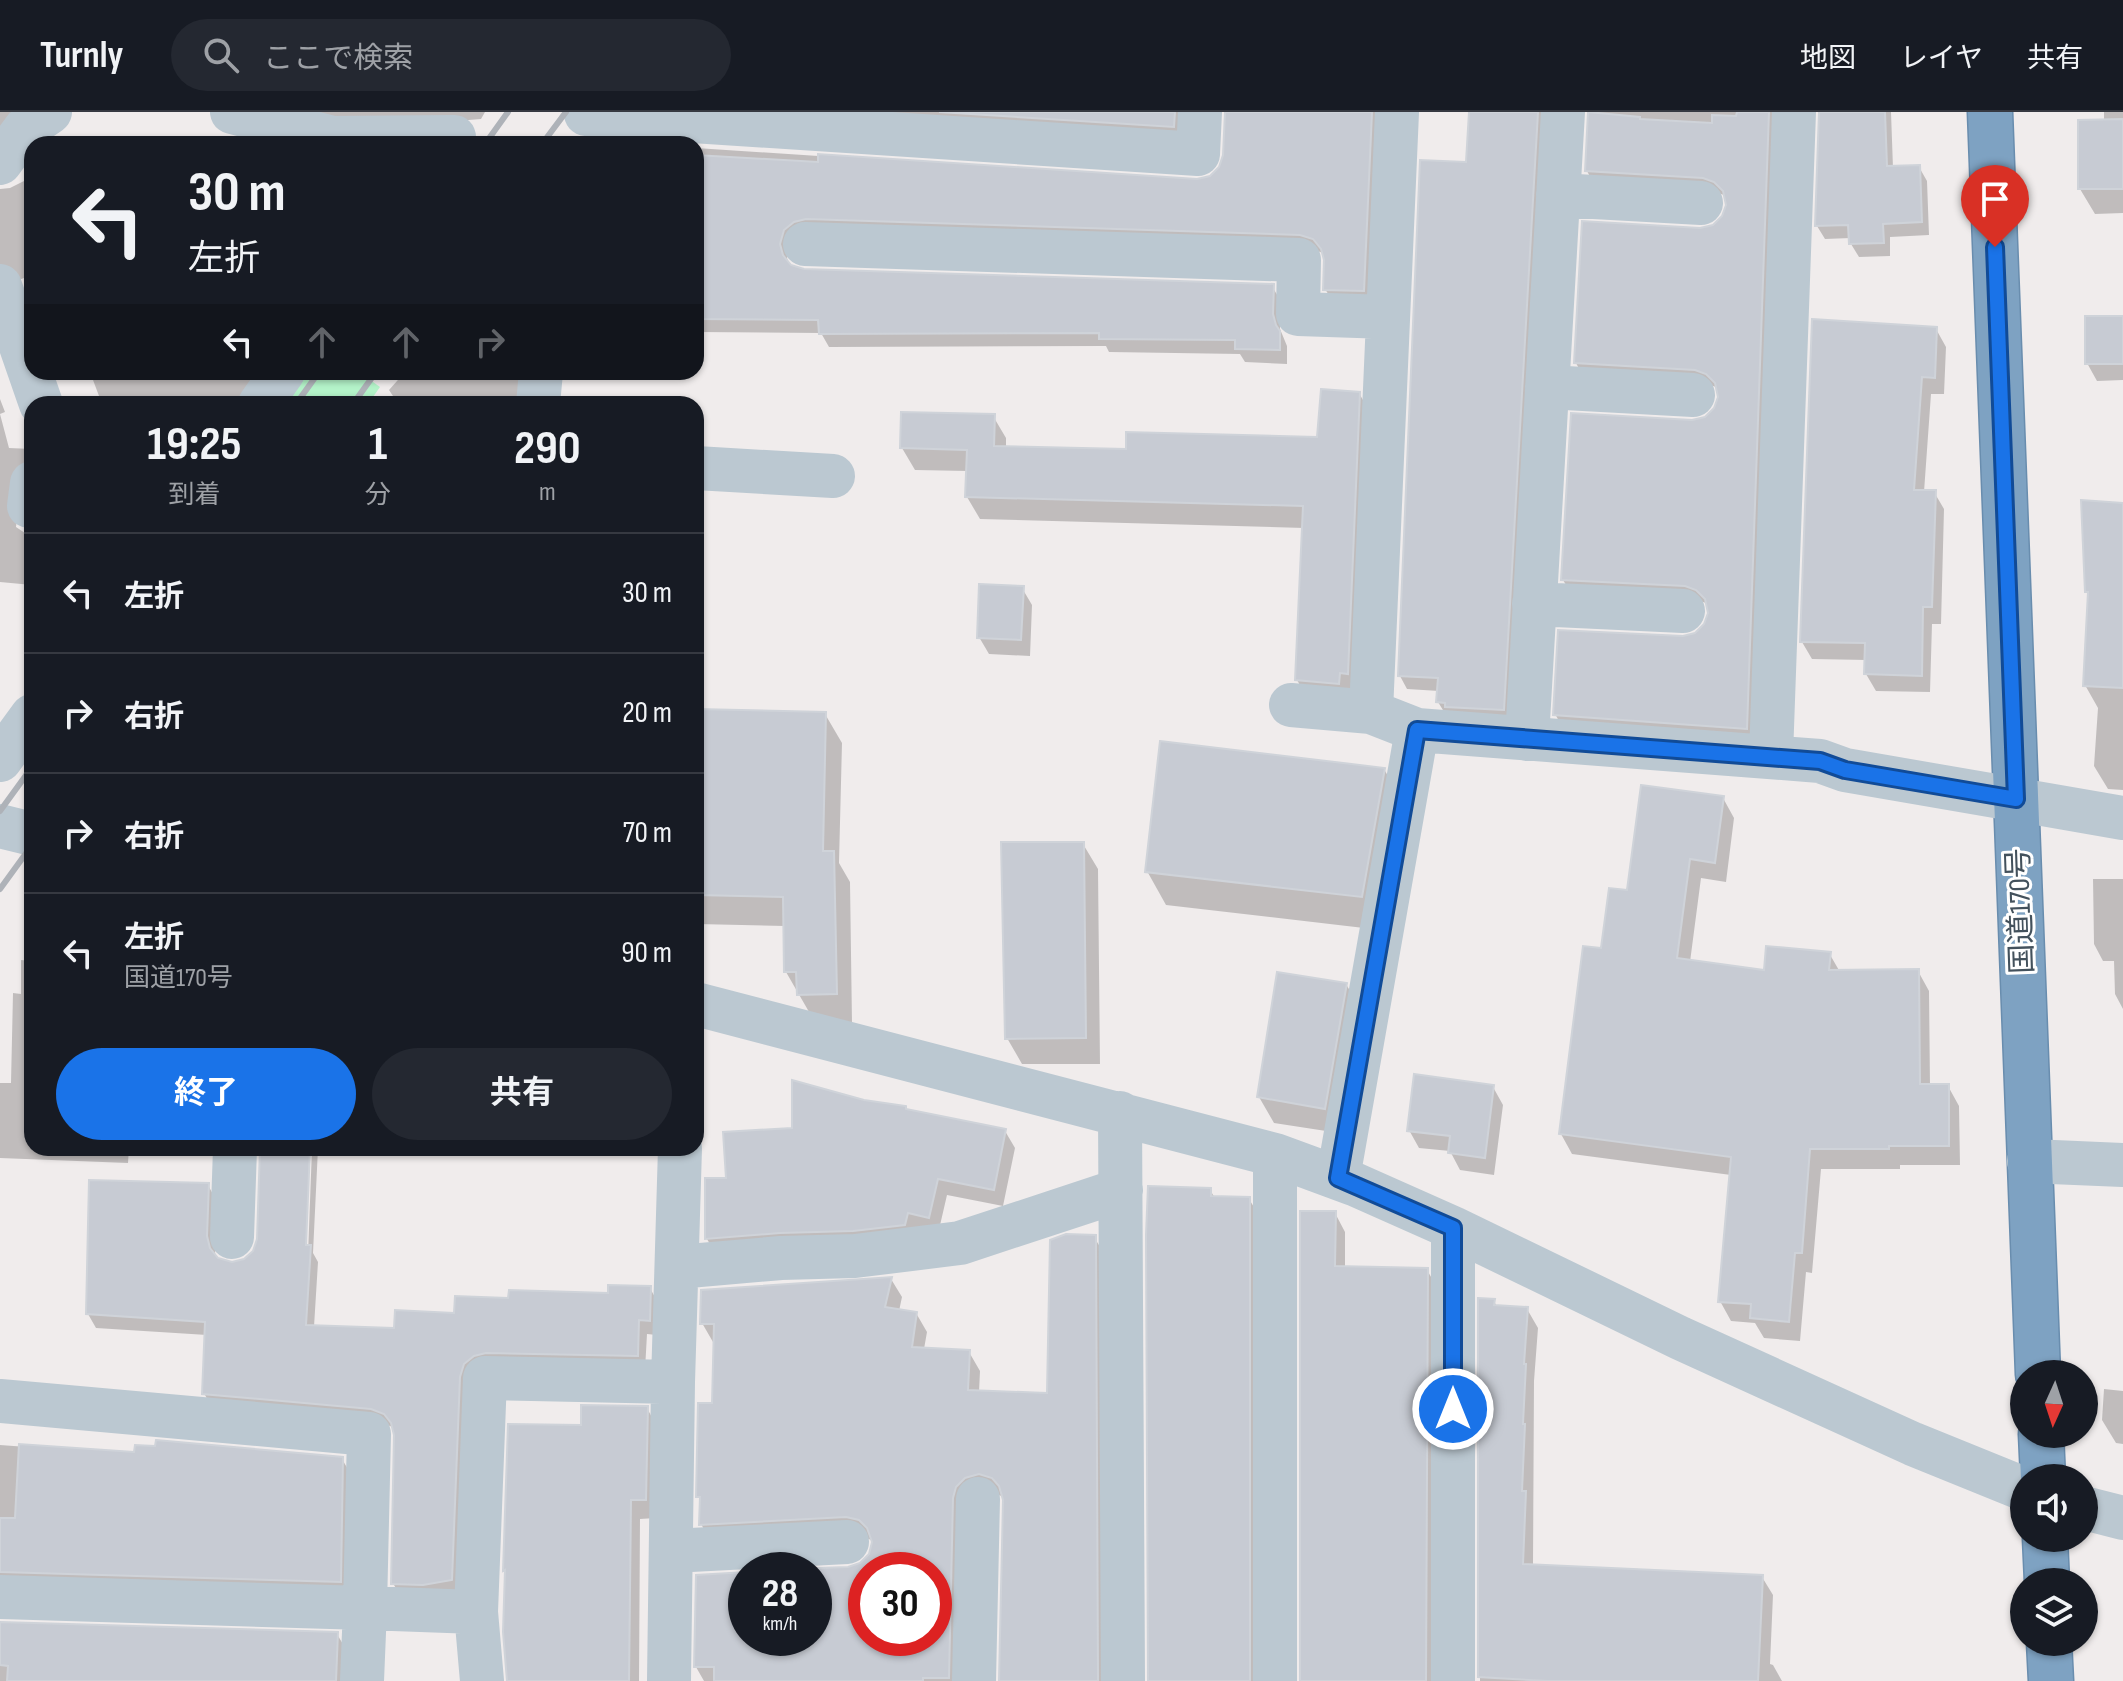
<!DOCTYPE html>
<html lang="ja">
<head>
<meta charset="utf-8">
<style>
  :root { --surface:#171b24; --page:#242831; --text:#f1f3f6; --muted:#9ea1a6; --line:#363941; --accent:#1a73e8 }
  body { margin:0; font-family:"Sofia Sans Condensed","Noto Sans JP",sans-serif; background:var(--page); color:var(--text); height:100vh; display:flex; flex-direction:column; font-size:30px; white-space:nowrap }
  * { box-sizing:border-box; margin:0 }
  p { font-size:26px; color:var(--muted) }
  .icon { flex:none; width:44px; height:44px; fill:none; stroke:currentColor; stroke-width:2; stroke-linecap:round; stroke-linejoin:round }
  .map { position:relative; flex:1; overflow:hidden }
  .panel { position:absolute; left:24px; top:284px; width:680px; height:760px; display:flex; flex-direction:column; background:var(--surface); border-radius:24px; box-shadow:0 2px 6px #0004 }
  .panel>* { flex:none }
  .guide { position:absolute; left:24px; top:24px; width:680px; height:244px; border-radius:24px; box-shadow:0 2px 6px #0004; background:#171b24; color:var(--text); overflow:hidden }
  .needle { width:52px; rotate:183deg }
  .fabs { position:absolute; left:2010px; top:1248px; display:grid; gap:16px }
  .fabs a { display:grid; place-items:center; width:88px; height:88px; border-radius:50%; background:var(--surface); box-shadow:0 2px 6px #0004; font-size:40px }
  .speed { position:absolute; left:728px; top:1440px; display:flex; gap:16px; font-size:40px; font-weight:700; text-align:center }
  .speed>* { display:grid; place-content:center; width:104px; height:104px; border-radius:50%; background:var(--surface); box-shadow:0 2px 6px #0004; line-height:1 }
  .speed small { font-size:20px; font-weight:400 }
  .speed .limit { border:12px solid #d22; background:#fff; color:#111 }
  .pin { position:absolute; display:grid; place-items:center; width:68px; height:68px; color:#fff; margin:-82px -34px; border-radius:50% 50% 50% 0; rotate:-45deg; box-shadow:0 0 8px #0007 }
  .pin .icon { rotate:45deg }
  .me { position:absolute; width:88px; margin:-44px; rotate:0deg; stroke-linejoin:round; filter:drop-shadow(0 0 6px #0008) }
  .turn { display:flex; align-items:center; gap:28px; height:168px; padding:0 32px; font-size:36px }
  .turn .icon { width:104px; height:104px; stroke-width:2.5 }
  .turn b { display:block; font-size:56px; line-height:68px }
  .lanes { display:flex; align-items:center; height:76px; padding:0 32px; background:#0003; justify-content:center; gap:40px; direction:ltr }
  .lanes .off { opacity:.35 }
  .eta { display:flex; justify-content:space-evenly; align-items:center; height:136px; text-align:center }
  .eta b { font-size:48px; font-weight:700; line-height:56px }
  .primary-button { display:flex; gap:16px; margin-top:auto; padding:16px 32px }
  .primary-button a { flex:1; height:92px; border-radius:48px; background:var(--accent); color:#fff; font-size:32px; font-weight:700; line-height:92px; text-align:center }
  .primary-button a+a { background:var(--page); color:var(--text) }
  ul { padding:0; list-style:none }
  li { display:flex; align-items:center; gap:24px; height:120px; padding:0 32px; border-top:2px solid var(--line) }
  li div { flex:1 }
  li b { display:block; font-size:30px }
  li em { font-style:normal }
  header { display:flex; align-items:center; gap:48px; box-sizing:border-box; height:112px; padding:0 40px; background:var(--surface); border-bottom:2px solid var(--line) }
  header strong { font-size:38px }
  nav { display:flex; gap:44px; margin-inline-start:auto; font-size:28px }
  .search { width:560px; height:72px; background:var(--page); display:flex; align-items:center; gap:20px; box-sizing:border-box; padding:0 28px; border-radius:44px; color:var(--muted); font-size:30px }
  .map>svg:first-child { display:block }
  .green { fill:#b4f3c9 }
  .shadow { fill:#0003; fill-rule:evenodd }
  .building { fill:#c7cbd3; stroke:#cfd3d9; stroke-width:2; fill-rule:evenodd }
  .lines { fill:none; stroke-linecap:round; stroke-linejoin:round }
  .highway-casing { stroke:#698dae; stroke-width:47 }
  .minor { stroke:#bbc8d1; stroke-width:44 }
  .highway { stroke:#7ea2c2; stroke-width:44 }
  .rail { stroke:#aeb2b8; stroke-width:6 }
  .route-casing { stroke:#114b97; stroke-width:20 }
  .route { stroke:#1a73e8; stroke-width:14 }
  .labels { text-anchor:middle; stroke-width:6; stroke-linejoin:round; paint-order:stroke }
  .street-label { font-size:30px; fill:#43515c; stroke:#fff }
</style>
</head>
<body>
<header>
<strong>Turnly</strong>
<div class="search"><svg class="icon" aria-label="search" viewBox="0 0 24 24"><circle cx="10" cy="10" r="6"/><path d="M15 15l6 6"/></svg>ここで検索</div>
<nav><a>地図</a><a>レイヤ</a><a>共有</a></nav>
</header>
<div class="map">
<svg width="2123" height="1569" viewBox="0 0 2123 1569">
  <rect width="100%" height="100%" fill="#f0ecec"/>
  <path class="green" d="M283 260H359L380 275 368 292H260Z"/>
  <path class="shadow" d="M0 0H45L0 39Z
    M277 0H485L481 7 346 18Z
    M743 0H1187L1181 29Z
    M1227 0H1385L1371 193 1334 191 1325 177 1326 148 1323 141 1309 136 791 132 787 146 789 152 804 159 1272 174 1280 188V217L1287 234V252L1245 250 1240 242 1109 240 1106 234 829 235 821 221 696 220V36L1197 69 1211 66 1221 56 1225 44Z
    M1471 0H1550L1510 611 1446 603 1438 590 1439 579 1407 577 1400 564 1468 53Z
    M1590 0H1781L1754 630 1563 616 1555 602 1683 526 1696 523 1706 513 1710 501 1706 491 1694 487 1571 481 1563 468 1693 310 1706 307 1716 297 1720 285 1716 275 1704 271 1583 264 1576 251 1701 118 1712 115 1723 106 1728 92 1724 83 1712 79 1594 72 1587 59Z
    M1821 0H1891L1893 56 1919 55 1927 69 1929 123 1890 125V144L1859 145 1851 132V126L1825 127 1817 114Z
    M2104 0H2123V101L2095 102 2080 77 2104 10Z
    M32 65V163L0 175V77L10 76Z
    M2123 206V268L2097 269 2087 251Z
    M1936 217 1946 235 1944 282H1931L1924 380H1934L1944 397 1941 512H1932L1930 580 1876 579 1866 562 1867 548 1812 547 1802 530Z
    M90 260H277L258 292H102Z
    M405 260H521L517 292H418L395 287 389 278Z
    M1359 281 1372 304 1359 583 1310 590 1297 568 1304 416 980 407 967 385 968 359 915 358 902 336 993 304 1006 326V336L1128 339 1319 327Z
    M0 287 5 300 0 302 9 336 32 337V372L19 390 16 415 25 421 32 420V473L0 470Z
    M2123 393V678L2108 677 2094 654 2098 596 2085 573 2089 484 2087 479Z
    M1022 476 1032 493 1030 544 989 542 979 525Z
    M696 599 825 602 842 631 839 751 850 770 852 911 816 912 786 860 785 814 696 812Z
    M1384 657 1403 691 1381 818 1166 793 1147 759Z
    M1723 686 1734 706 1726 770 1701 766 1690 850 1766 860 1829 841 1840 860 1918 859 1929 879 1930 974H1948L1959 994 1960 1053H1900V1057H1821L1812 1161 1806 1160 1800 1229 1764 1226 1755 1211 1731 1209 1720 1189 1731 1063 1572 1042 1561 1022 1603 839 1628 780Z
    M1083 732 1098 757 1100 952H1022L1007 926Z
    M2093 767H2123V897L2115 882 2114 849H2103L2094 832Z
    M21 848 32 849V1036H129L128 1051 0 1046V971H11L13 881 21 882Z
    M1346 872 1361 898 1339 1021 1274 1011 1259 985Z
    M1493 975 1503 993 1494 1063 1460 1058 1450 1039 1419 1036 1409 1018Z
    M907 999 1005 1019 1015 1036 1003 1094 947 1083 938 1122 717 1144 707 1127V1068H728L794 1018Z
    M262 1036H308L304 1143H308L312 1036H318L313 1141 318 1150 314 1215 396 1218 510 1188 610 1183 650 1176 658 1191 657 1223 647 1222 645 1258 495 1255 460 1482 401 1486 393 1471 396 1322 393 1315 381 1311 212 1296 204 1281 207 1223 96 1216 88 1202 208 1073 216 1088 215 1146 230 1152 245 1148 255 1139 259 1126Z
    M1210 1078 1215 1086 1249 1087 1260 1105V1569H1150Z
    M1335 1101 1345 1120V1156L1427 1158 1438 1177V1569H1302Z
    M1094 1125 1105 1143 1108 1569H1001L1004 1385 991 1380 959 1569H704L696 1555 746 1462V1526H814V1459L849 1457 862 1452 871 1443 874 1429 858 1423 712 1431 701 1412 702 1391 698 1384 714 1293 715 1230H713L702 1211 891 1167 902 1185 899 1199 916 1201 927 1220 924 1237 969 1240 980 1259 979 1280 1049 1283ZM866 1458H934V1526H866Z
    M1480 1188 1494 1189 1497 1195 1527 1197 1538 1216 1534 1269 1533 1454 1762 1465 1773 1483 1770 1552 1773 1553 1782 1569H1480Z
    M2104 1277 2123 1279V1332L2116 1331 2102 1308Z
    M647 1296 657 1315 656 1406 640 1407 639 1569H509L507 1462 505 1458 510 1314 583 1315Z
    M0 1333 136 1343 342 1347 353 1366 350 1488 0 1481Z
    M0 1512 337 1522 348 1541 347 1569H0Z"/>
  <path class="building" d="M939 0H1175L1174 15Z
    M1225 0H1372L1364 179 1323 178 1324 148 1321 137 1313 127 1300 123 806 107 794 110 784 118 780 132 783 143 791 153 804 157 1274 172 1273 202 1276 213 1280 219V238L1235 237V228L1099 227V221L819 222 818 208 696 207V43L818 50V42L1197 67 1210 64 1219 55 1223 43Z
    M1469 0H1538L1504 598 1445 595V591L1436 590 1438 566 1398 564 1420 48 1466 50Z
    M1588 0 1640 5V7L1712 11V3L1736 4 1737 0H1769L1747 617 1553 603 1558 518 1683 524 1695 521 1704 512 1708 501 1705 487 1696 478 1685 474 1561 468 1571 301 1692 308 1705 305 1714 296 1718 285 1715 271 1706 262 1695 258 1574 251 1582 109 1700 116 1713 113 1722 104 1726 93 1723 79 1714 70 1703 66 1585 59Z
    M1819 0H1885L1887 54 1920 53 1922 110 1883 112 1884 131 1849 132 1848 113 1815 114Z
    M2123 7V77H2078V8Z
    M2085 204H2123V252H2085Z
    M1812 207 1937 215 1935 266 1922 265 1914 378H1936L1932 495H1923L1922 564 1864 562 1865 531 1800 530Z
    M1321 277 1360 280 1348 562 1340 561 1339 572 1295 568 1303 394 965 385 967 338 900 336 901 300 995 302 994 334 1126 337V320L1317 325Z
    M2081 388 2123 391V576L2083 574 2088 480H2085Z
    M979 472 1024 474 1021 528 977 526Z
    M696 597 826 600 823 739H834L837 882 797 883 796 860H784L783 785 696 783Z
    M1160 629 1385 656 1362 785 1145 760Z
    M1641 673 1724 684 1715 751 1690 747 1677 846 1764 858 1766 834 1831 840 1829 858 1919 857 1920 972H1949V1034H1889V1037H1810L1802 1141H1795L1789 1210 1750 1206 1751 1192 1718 1190 1731 1045 1559 1022 1583 834 1601 836 1609 776 1627 778Z
    M1001 730H1084L1086 926 1005 927Z
    M1277 860 1347 871 1325 997 1257 985Z
    M1414 962 1494 973 1485 1046 1448 1041 1450 1024 1407 1019Z
    M792 968 864 988 906 994V997L1006 1017 994 1078 938 1067 929 1106 908 1101 905 1113 853 1119 780 1121 705 1127V1066H726L723 1020 792 1016Z
    M260 1036H310L306 1133H311L306 1213 394 1216 395 1198 454 1201 455 1184 508 1186 509 1178 608 1181V1173L651 1174 650 1209 639 1208 638 1244 486 1241 474 1244 464 1252 460 1265 452 1468 423 1473 391 1472 394 1323 391 1311 384 1302 371 1297 202 1282 205 1210 86 1202 89 1068 209 1071 207 1124 210 1136 218 1146 232 1150 244 1147 253 1139 257 1127Z
    M1148 1074 1211 1076V1084L1250 1085V1569H1148L1146 1123Z
    M1300 1099H1336L1335 1154 1428 1156 1426 1569H1300Z
    M1066 1122 1096 1123 1098 1569H999L1003 1388 999 1374 992 1366 979 1362 965 1366 956 1375 953 1386 949 1566H923V1569H714V1555H694L696 1463 746 1460V1526H814V1493H817L818 1456 848 1455 860 1451 869 1442 872 1430 867 1416 859 1408 846 1405 699 1413 700 1385H696L698 1291H712L714 1212H700L701 1178 892 1165 885 1195 917 1200 912 1235 970 1238 968 1278 1047 1281 1050 1128ZM866 1458H934V1526H866Z
    M1478 1186 1495 1187 1494 1193 1528 1195 1524 1252H1526L1523 1312H1525L1522 1379H1526L1523 1452 1763 1463 1758 1569H1548L1478 1565Z
    M581 1293 648 1294 646 1388H631L629 1569H507L503 1520 505 1458 503 1459 508 1312 581 1313Z
    M156 1328 343 1345 341 1470 0 1460V1406H15L19 1332 134 1340 135 1333 155 1334Z
    M0 1510 338 1520 336 1569H7L8 1554 0 1553Z"/>
  <g class="lines">
    <defs>
      <path id="highway" d="M1990 0 2038 1262
        M2041 1322 2043 1366
        M2045 1426 2047 1470
        M2049 1530 2051 1569"/>
    </defs>
    <use href="#highway" class="highway-casing"/>
    <path class="minor" d="M232 0 333 26 454 25
      M1397 0 1371 600 1417 618 1820 649 1845 658 2123 706
      M586 2 1198 42 1200 0
      M0 51 25 17 50 0
      M1558 83 1701 91
      M805 132 1299 148 1298 202 1388 205
      M0 174 41 292
      M1547 275 1693 283
      M260 292 283 260
      M538 292 541 260
      M696 356 833 364
      M29 394 32 371
      M1534 492 1683 499
      M1291 593 1371 600
      M1527 627 1563 0
      M1771 644 1794 0
      M0 648 32 604
      M0 714 32 722
      M696 892 1275 1043 1354 1072 1453 1116 1680 1226 1913 1332 2024 1377
      M1120 1001 1123 1569
      M2029 1049 2123 1053
      M1338 1066 1417 618
      M232 1125 235 1036
      M677 1155 781 1146 855 1144 960 1131 1121 1078
      M0 1289 369 1322 365 1496 0 1485
      M2084 1396 2123 1406
      M671 1439 847 1430
      M362 1569 365 1496 476 1500
      M482 1569 476 1500 485 1266 673 1270 680 1036
      M669 1569 673 1270
      M974 1569 978 1387
      M1275 1569V1043
      M1453 1569V1116"/>
    <use href="#highway" class="highway"/>
    <path class="rail" d="M485 32 508 0
      M542 32 566 0
      M296 292 319 260
      M353 292 376 260
      M0 699 32 655
      M0 777 32 733"/>
  </g>
  <g class="lines">
    <defs>
      <path id="route" d="M1453 1297V1116L1338 1066 1417 618 1820 649 1845 658 2016 687 1995 135"/>
    </defs>
    <use href="#route" class="route-casing"/>
    <use href="#route" class="route"/>
  </g>
  <g class="labels">
    <g class="street-label">
      <text transform="translate(2020 799) rotate(-92)" y="10">国道170号</text>
    </g>
  </g>
</svg>
<div class="fabs">
<a><svg class="needle" viewBox="-14 -14 28 28"><path d="M0-13l5 13h-10z" fill="#e53935"/><path d="M0 13l5-13h-10z" fill="#9ea1a6"/></svg></a>
<a><svg class="icon" aria-label="sound" viewBox="0 0 24 24"><path d="M4 9h4l5-4v14l-5-4H4zM17 9q2 3 0 6"/></svg></a>
<a><svg class="icon" aria-label="layers" viewBox="0 0 24 24"><path d="M12 4l9 5-9 5-9-5zM3 14l9 5 9-5"/></svg></a>
</div>
<div class="speed"><div>28<small>km/h</small></div><div class="limit">30</div></div>
<div class="pin" style="left:1995px;top:135px;background:#d93025"><svg class="icon" aria-label="arrive" viewBox="0 0 24 24"><path d="M6 21V4h12l-3 4 3 4H6"/></svg></div>
<svg class="me" style="left:1453px;top:1297px" viewBox="-20 -20 40 40"><circle r="17" fill="#1a73e8" stroke="#fff" stroke-width="3"/><path d="M0-11L8 9 0 5-8 9z" fill="#fff"/></svg>
<div class="guide">
<div class="turn"><svg class="icon" aria-label="left" viewBox="0 0 24 24"><path d="M17 20v-9H6M10 6l-5 5 5 5"/></svg><div><b>30 m</b>左折</div></div>
<div class="lanes"><svg class="icon" aria-label="left" viewBox="0 0 24 24"><path d="M17 20v-9H6M10 6l-5 5 5 5"/></svg><svg class="icon off" aria-label="ahead" viewBox="0 0 24 24"><path d="M12 20V5M6 11l6-6 6 6"/></svg><svg class="icon off" aria-label="ahead" viewBox="0 0 24 24"><path d="M12 20V5M6 11l6-6 6 6"/></svg><svg class="icon off" aria-label="right" viewBox="0 0 24 24"><path d="M7 20v-9h11M14 6l5 5-5 5"/></svg></div>
</div>
<section class="panel">
<div class="eta">
<div><b>19:25</b><p>到着</p></div>
<div><b>1</b><p>分</p></div>
<div><b>290</b><p>m</p></div>
</div>
<ul>
<li><svg class="icon" aria-label="left" viewBox="0 0 24 24"><path d="M17 20v-9H6M10 6l-5 5 5 5"/></svg><div><b>左折</b></div><em>30 m</em></li>
<li><svg class="icon" aria-label="right" viewBox="0 0 24 24"><path d="M7 20v-9h11M14 6l5 5-5 5"/></svg><div><b>右折</b></div><em>20 m</em></li>
<li><svg class="icon" aria-label="right" viewBox="0 0 24 24"><path d="M7 20v-9h11M14 6l5 5-5 5"/></svg><div><b>右折</b></div><em>70 m</em></li>
<li><svg class="icon" aria-label="left" viewBox="0 0 24 24"><path d="M17 20v-9H6M10 6l-5 5 5 5"/></svg><div><b>左折</b><p>国道170号</p></div><em>90 m</em></li>
</ul>
<div class="primary-button"><a>終了</a><a>共有</a></div>
</section>
</div>
</body>
</html>
